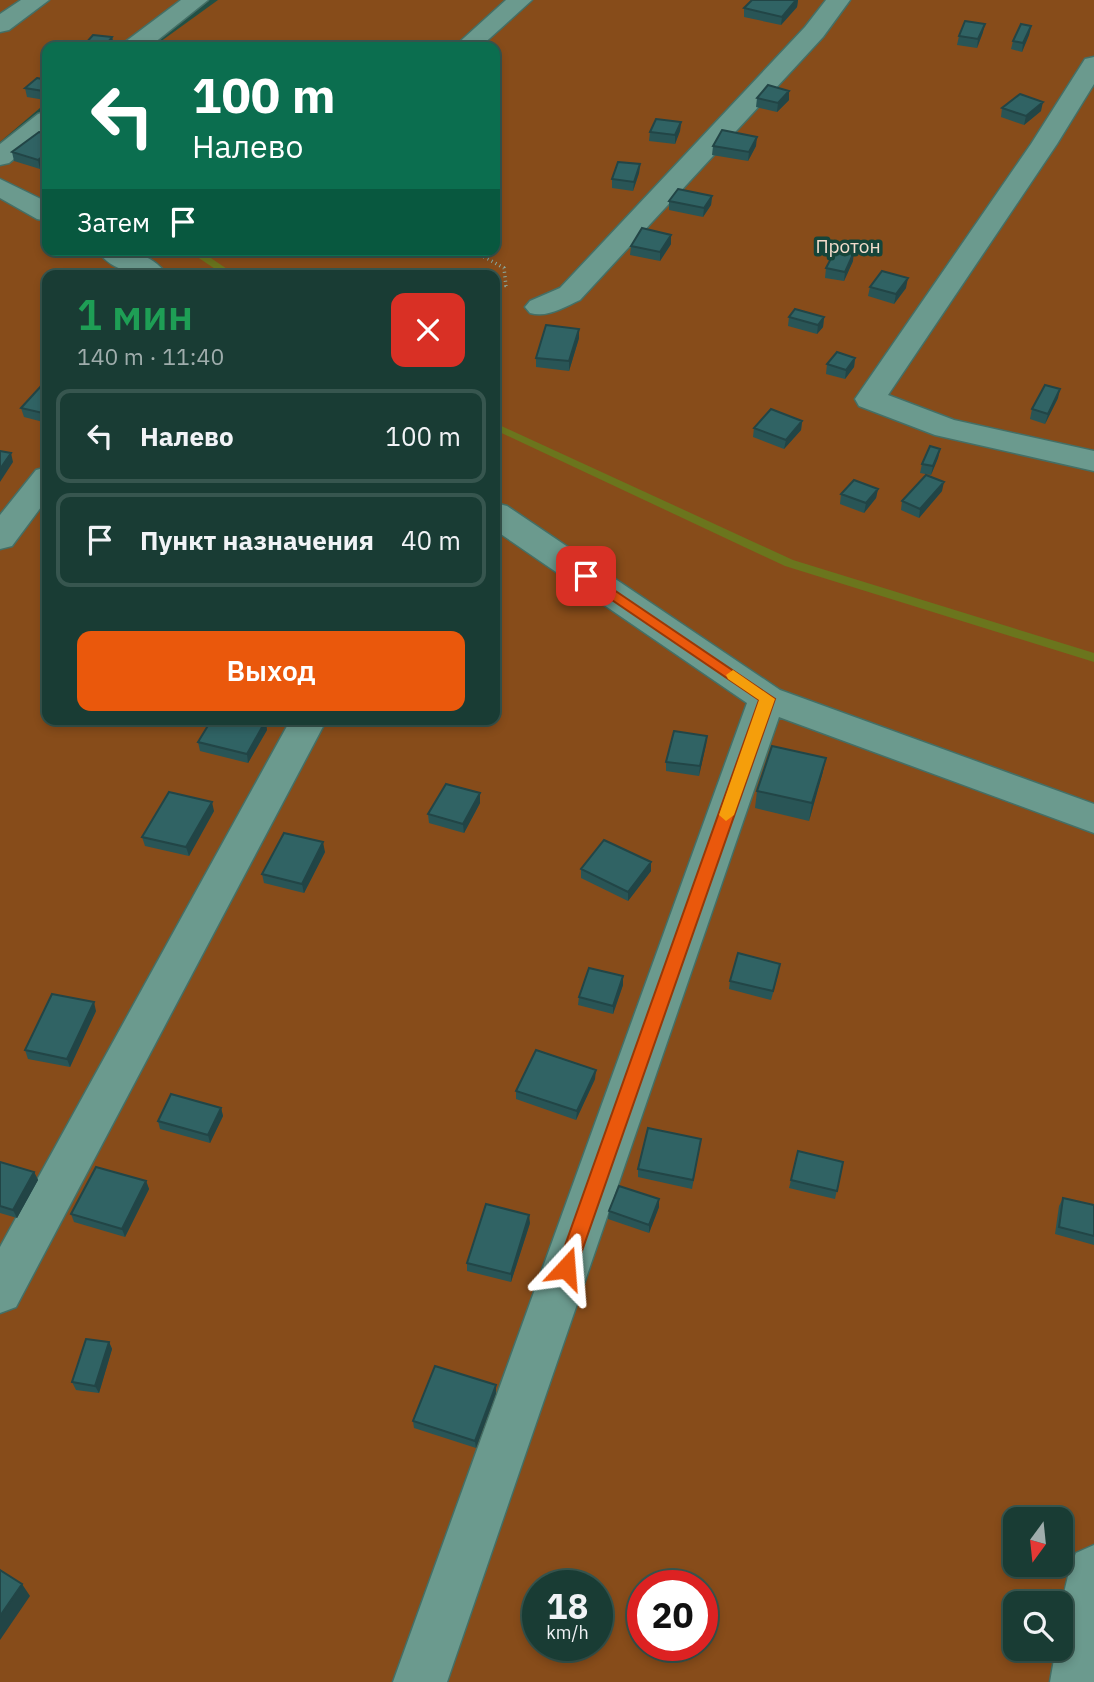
<!DOCTYPE html>
<html lang="ru">
<head>
<meta charset="utf-8">
<style>
  :root { --surface:#193c34; --page:#22433c; --text:#f1f3f6; --muted:#9fadac; --line:#37564f; --accent:#ea580c }
  body { margin:0; font-family:"IBM Plex Sans",sans-serif; background:var(--page); color:var(--text); height:100vh; display:flex; flex-direction:column; font-size:26px; white-space:nowrap }
  * { box-sizing:border-box; margin:0 }
  p { font-size:23px; color:var(--muted) }
  .icon { flex:none; width:38px; height:38px; fill:none; stroke:currentColor; stroke-width:2; stroke-linecap:round; stroke-linejoin:round }
  .map { position:relative; flex:1; overflow:hidden }
  .panel { position:absolute; left:42px; top:270px; width:458px; height:455px; display:flex; flex-direction:column; background:var(--surface); border-radius:14px; box-shadow:0 4px 10px #0003,0 0 0 2px var(--line) }
  .panel>* { flex:none }
  .guide { position:absolute; left:42px; top:42px; width:458px; height:214px; border-radius:14px; box-shadow:0 4px 10px #0003,0 0 0 2px var(--line); background:#0b6e4f; color:#fff; overflow:hidden }
  .needle { width:46px; rotate:195deg }
  .controls { position:absolute; left:1003px; top:1507px; display:grid; gap:14px }
  .controls a { display:grid; place-items:center; width:70px; height:70px; border-radius:14px; background:var(--surface); box-shadow:0 4px 10px #0003,0 0 0 2px var(--line); font-size:35px }
  .speed { position:absolute; left:522px; top:1570px; display:flex; gap:14px; font-size:35px; font-weight:700; text-align:center }
  .speed>* { display:grid; place-content:center; width:91px; height:91px; border-radius:50%; background:var(--surface); box-shadow:0 4px 10px #0003,0 0 0 2px var(--line); line-height:1 }
  .speed small { font-size:18px; font-weight:400 }
  .speed .limit { border:10px solid #d22; background:#fff; color:#111 }
  .pin { position:absolute; display:grid; place-items:center; width:60px; height:60px; color:#fff; margin:-30px; border-radius:14px; box-shadow:0 4px 10px #0006 }
  .me { position:absolute; width:77px; margin:-38px; rotate:19deg; stroke-linejoin:round; filter:drop-shadow(0 0 5px #0008) }
  .turn { display:flex; align-items:center; gap:24px; height:147px; padding:0 35px; font-size:32px }
  .turn .icon { width:91px; height:91px; stroke-width:2.5 }
  .turn b { display:block; font-size:49px; line-height:60px }
  .then { display:flex; align-items:center; height:66px; padding:0 35px; background:#0003; gap:14px; font-size:26px }
  .round { display:grid; place-items:center; flex:none; width:74px; height:74px; border-radius:14px; background:var(--page) }
  .headline { display:flex; align-items:center; justify-content:space-between; height:119px; padding:0 35px }
  h1 { font-size:42px; font-weight:600; line-height:52px; color:#1e9e55 }
  .cta { display:flex; gap:14px; margin-top:auto; padding:14px 35px }
  .cta a { flex:1; height:80px; border-radius:14px; background:var(--accent); color:#fff; font-size:28px; font-weight:600; line-height:80px; text-align:center }
  ul { padding:0; list-style:none }
  li { display:flex; align-items:center; gap:21px; height:94px; margin:0 14px 10px; padding:0 21px; border:4px solid var(--line); border-radius:14px }
  li div { flex:1 }
  li b { display:block; font-size:26px }
  li em { font-style:normal }
  .map>svg:first-child { display:block }
  .green { fill:#874c1a; fill-rule:evenodd }
  .lines { fill:none; stroke-linecap:round; stroke-linejoin:round }
  .stream { fill:#6b751d; fill-rule:evenodd }
  .minor-casing { stroke:#446f66; stroke-width:3 }
  .path { stroke:#89aba2; stroke-width:3.5; stroke-dasharray:1 3.5; stroke-linecap:butt }
  .minor { fill:#6b9a8e; fill-rule:evenodd }
  .wall { fill:#295556 }
  .shaded-wall { fill:#224546 }
  .building { fill:#306364; stroke:#224546; stroke-width:2 }
  .route { fill:#ea580c; stroke:#983908; stroke-width:2 }
  .slow { fill:#f59e0b }
  .labels { text-anchor:middle; stroke-width:7; stroke-linejoin:round; paint-order:stroke }
  .far-park-label { font-size:19px; fill:#f3dccc; stroke:#15453a }
</style>
</head>
<body>
<div class="map">
<svg width="1094" height="1682" viewBox="0 0 1094 1682">
  <rect width="100%" height="100%" fill="#215045"/>
  <path class="green" d="M0 0H181L118 47H47V102L0 142Z
    M218 0H1094V1682H0V164L47 129V250H495V47H153ZM47 275H495V719H47ZM1015 1519H1060V1564H1015ZM537 1586H597V1645H537ZM642 1586H702V1645H642ZM1015 1603H1060V1648H1015Z"/>
  <g class="lines">
    <path class="stream" d="M187 250H199L236 275H224Z
      M495 423 793 560 1094 653V662L785 566 495 430Z"/>
    <defs>
      <path id="minor" d="M21 0H49L9 30 0 32V14Z
        M181 0H208L149 47H122L125 42Z
        M506 0H532L480 47H454Z
        M826 0H850L823 37 580 300C564 307 548 318 530 313L525 307 530 301 560 288 805 27Z
        M1094 57V84L1057 144 888 395 954 420 1094 451V471L935 435 859 406 855 399 1031 144 1085 59Z
        M47 111V132L9 163 0 165V144L38 114Z
        M0 179 47 202V221L37 219 0 198Z
        M97 250C122 250 151 251 167 275 142 275 113 274 97 250Z
        M47 467V499L12 546 0 549V515L36 470Z
        M495 503 507 506 780 690 1094 804V833L779 717 447 1682H393L747 703 495 530Z
        M291 719H327L16 1307 0 1313V1247Z
        M1094 1545V1682H1050L1056 1648H1060C1060 1616 1063 1583 1076 1553Z"/>
    </defs>
    <use href="#minor" class="minor-casing"/>
    <path class="path" d="M472 250 504 268 506 286 509 288"/>
    <use href="#minor" class="minor"/>
  </g>
  <path class="wall" d="M752 0H798L797 7 781 25 744 17V8Z
    M1031 26 1029 35 1022 52 1011 49 1013 41Z
    M983 32 977 48 957 45 959 36Z
    M112 37 114 46 113 47H85V44Z
    M47 80 45 100 27 97 25 88Z
    M789 91V100L777 112 756 107 757 98Z
    M1002 108 1041 111 1024 125 1001 117Z
    M681 122 680 131 675 144 649 141 650 132Z
    M47 134 40 169 14 161 12 152Z
    M713 146H756L748 161 712 155Z
    M640 164 639 173 633 191 612 188V179Z
    M712 196 711 205 703 217 669 210V201Z
    M671 235V244L660 261 630 255 631 246Z
    M853 261 844 281 825 278 826 268Z
    M870 287 906 288 894 304 868 296Z
    M789 317H824L823 327 817 334 788 326Z
    M579 329V338L569 371 536 367V358Z
    M855 358 854 367 845 379 826 374 827 364Z
    M47 387V423L24 417 21 408Z
    M1058 398 1045 424 1030 419 1032 409Z
    M802 421 801 430 784 449 753 437 754 428Z
    M940 449 938 458 931 475 920 473 922 464Z
    M878 489 876 498 864 513 840 504 841 494Z
    M942 491 919 518 901 510 902 501Z
    M267 730 248 763 200 751 198 742Z
    M707 736 699 776 666 771V762Z
    M826 758 822 775 809 821 755 808 757 791Z
    M480 803 464 833 429 823 428 814Z
    M214 811 189 856 145 846 142 837Z
    M325 852 304 893 264 883 262 874Z
    M651 862V871L628 901 581 878V869Z
    M779 972 771 1000 729 989 730 981Z
    M623 985 613 1014 578 1005 579 997Z
    M96 1011 70 1067 28 1059 25 1050Z
    M595 1079 576 1120 516 1099V1091Z
    M221 1108 223 1116 210 1143 160 1129 158 1121Z
    M701 1139 692 1189 638 1177V1169Z
    M0 1162 34 1172 38 1180 17 1218 0 1213Z
    M843 1162 835 1199 789 1188 791 1180Z
    M146 1181 149 1189 125 1237 74 1222 71 1214Z
    M1063 1198 1094 1205V1245L1055 1234 1059 1206Z
    M659 1207 649 1233 608 1219 609 1211Z
    M530 1223 511 1282 467 1271V1263Z
    M109 1342 112 1349 99 1393 76 1390 72 1382Z
    M496 1385V1393L476 1448 414 1428 413 1421Z"/>
  <path class="shaded-wall" d="M796 0H798L797 7 781 25 782 17Z
    M985 24 983 32 977 48 978 39Z
    M1031 26 1029 35 1022 52 1023 43Z
    M112 37 114 46 113 47H105Z
    M47 87V98L45 100 43 91Z
    M789 91V100L777 112 778 103Z
    M1043 102 1041 111 1024 125 1026 116Z
    M498 104V113L495 115V106Z
    M681 122 680 131 675 144V135Z
    M757 137 756 146 748 161 749 152Z
    M47 153V163L40 169 38 160Z
    M640 164 639 173 633 191 634 182Z
    M712 196 711 205 703 217 704 208Z
    M671 235V244L660 261V252Z
    M854 252 853 261 844 281 845 272Z
    M908 278 906 288 894 304 896 294Z
    M824 317 823 327 817 334 818 325Z
    M579 329V338L569 371V361Z
    M855 358 854 367 845 379 846 370Z
    M1060 389 1058 398 1045 424 1048 414Z
    M802 421 801 430 784 449 786 440Z
    M940 449 938 458 931 475 933 466Z
    M11 453 13 462 0 482V469Z
    M944 482 942 491 919 518 920 509Z
    M878 489 876 498 864 513 866 503Z
    M266 720 267 730 248 763 247 754Z
    M707 736 706 745 699 776 700 766Z
    M826 758 822 775 809 821 812 803Z
    M480 793V803L464 833 463 824Z
    M212 802 214 811 189 856 186 847Z
    M323 842 325 852 304 893 302 884Z
    M651 862V871L628 901V892Z
    M623 976V985L613 1014V1006Z
    M94 1002 96 1011 70 1067 67 1059Z
    M596 1070 595 1079 576 1120 577 1111Z
    M221 1108 223 1116 210 1143 208 1135Z
    M34 1172 38 1180 17 1218 13 1210Z
    M146 1181 149 1189 125 1237 122 1229Z
    M659 1199V1207L649 1233V1225Z
    M529 1215 530 1223 511 1282V1274Z
    M109 1342 112 1349 99 1393 95 1386Z
    M496 1385V1393L476 1448 475 1441Z
    M22 1584 30 1596 0 1640V1616Z"/>
  <path class="building" d="M752 0H796L782 17 744 8Z
    M965 21 985 24 978 39 959 36Z
    M1021 24 1031 26 1023 43 1013 41Z
    M93 35 112 37 104 47 85 44Z
    M37 78 47 80V87L43 91 25 88Z
    M768 85 789 91 778 103 757 98Z
    M1020 94 1043 102 1026 116 1002 108Z
    M656 119 681 122 675 135 650 132Z
    M722 130 757 137 749 152 713 146Z
    M39 132 47 134V153L38 160 12 152Z
    M618 162 640 164 634 182 612 179Z
    M678 189 712 196 704 208 669 201Z
    M642 228 671 235 660 252 631 246Z
    M836 249 854 252 845 272 826 268Z
    M882 271 908 278 896 294 870 287Z
    M795 309 824 317 818 325 789 317Z
    M546 325 579 329 569 361 536 358Z
    M837 352 855 358 846 370 827 364Z
    M42 385 47 387V414L21 408Z
    M1045 385 1060 389 1048 414 1032 409Z
    M771 409 802 421 786 440 754 428Z
    M930 446 940 449 933 466 922 464Z
    M0 451 11 453 0 469Z
    M926 475 944 482 920 509 902 501Z
    M854 480 878 489 866 503 841 494Z
    M212 719H261L266 720 247 754 198 742Z
    M674 731 707 736 700 766 666 762Z
    M772 746 826 758 812 803 757 791Z
    M446 784 480 793 463 824 428 814Z
    M169 792 212 802 186 847 142 837Z
    M284 833 323 842 302 884 262 874Z
    M604 840 651 862 628 892 581 869Z
    M738 953 780 964 773 991 730 981Z
    M589 968 623 976 613 1006 579 997Z
    M52 994 94 1002 67 1059 25 1050Z
    M536 1050 596 1070 577 1111 516 1091Z
    M171 1094 221 1108 208 1135 158 1121Z
    M648 1128 701 1139 693 1180 638 1169Z
    M798 1151 843 1162 837 1191 791 1180Z
    M0 1162 34 1172 13 1210 0 1206Z
    M96 1167 146 1181 122 1229 71 1214Z
    M619 1186 659 1199 649 1225 609 1211Z
    M1063 1198 1094 1205V1236L1059 1227Z
    M486 1204 529 1215 511 1274 467 1263Z
    M86 1339 109 1342 95 1386 72 1382Z
    M435 1366 496 1385 475 1441 413 1421Z
    M0 1570 22 1584 0 1616Z"/>
  <path class="route" d="M586 571 775 699 576 1268 573 1274 566 1277 560 1274 557 1268 759 700 581 579V572Z"/>
  <path class="slow" d="M733 670 775 699 734 815 726 821 719 815 759 700 728 679 726 675Z"/>
  <g class="labels">
    <g class="far-park-label">
      <text x="848" y="253">Протон</text>
    </g>
  </g>
</svg>
<div class="controls">
<a><svg class="needle" viewBox="-14 -14 28 28"><path d="M0-13l5 13h-10z" fill="#e53935"/><path d="M0 13l5-13h-10z" fill="#9fadac"/></svg></a>
<a><svg class="icon" aria-label="search" viewBox="0 0 24 24"><circle cx="10" cy="10" r="6"/><path d="M15 15l6 6"/></svg></a>
</div>
<div class="speed"><div>18<small>km/h</small></div><div class="limit">20</div></div>
<div class="pin" style="left:586px;top:576px;background:#d93025"><svg class="icon" aria-label="arrive" viewBox="0 0 24 24"><path d="M6 21V4h12l-3 4 3 4H6"/></svg></div>
<svg class="me" style="left:566px;top:1268px" viewBox="-20 -20 40 40"><path d="M0-17L14 15 0 8-14 15z" fill="#ea580c" stroke="#fff" stroke-width="4"/></svg>
<div class="guide">
<div class="turn"><svg class="icon" aria-label="left" viewBox="0 0 24 24"><path d="M17 20v-9H6M10 6l-5 5 5 5"/></svg><div><b>100 m</b>Налево</div></div>
<div class="then">Затем<svg class="icon" aria-label="arrive" viewBox="0 0 24 24"><path d="M6 21V4h12l-3 4 3 4H6"/></svg></div>
</div>
<section class="panel">
<div class="headline"><div><h1>1 мин</h1><p>140 m · 11:40</p></div><a class="round" style="background:#d93025;color:#fff"><svg class="icon" aria-label="close" viewBox="0 0 24 24"><path d="M6 6l12 12M18 6L6 18"/></svg></a></div>
<ul>
<li><svg class="icon" aria-label="left" viewBox="0 0 24 24"><path d="M17 20v-9H6M10 6l-5 5 5 5"/></svg><div><b>Налево</b></div><em>100 m</em></li>
<li><svg class="icon" aria-label="arrive" viewBox="0 0 24 24"><path d="M6 21V4h12l-3 4 3 4H6"/></svg><div><b>Пункт назначения</b></div><em>40 m</em></li>
</ul>
<div class="cta"><a>Выход</a></div>
</section>
</div>
</body>
</html>
